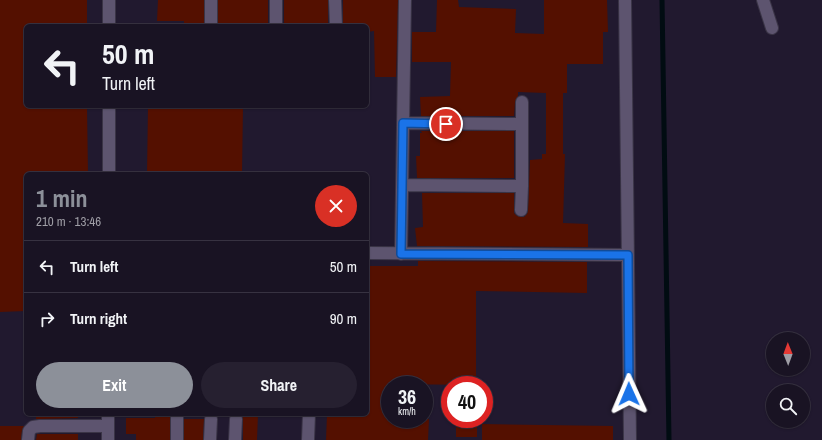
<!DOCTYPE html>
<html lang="en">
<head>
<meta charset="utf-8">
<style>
  :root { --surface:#191323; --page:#262030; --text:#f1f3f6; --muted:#9f9ea6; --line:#373241; --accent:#8c9099 }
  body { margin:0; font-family:"Archivo Narrow",sans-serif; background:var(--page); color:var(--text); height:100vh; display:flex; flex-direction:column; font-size:15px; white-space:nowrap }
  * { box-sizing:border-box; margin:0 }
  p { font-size:13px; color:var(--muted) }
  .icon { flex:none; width:22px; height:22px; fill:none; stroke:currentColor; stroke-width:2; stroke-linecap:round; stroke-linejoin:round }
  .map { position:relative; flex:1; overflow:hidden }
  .side { position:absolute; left:24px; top:172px; width:345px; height:244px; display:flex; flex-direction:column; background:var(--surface); border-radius:6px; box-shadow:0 1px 3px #0004,0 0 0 1px var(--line) }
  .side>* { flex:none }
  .banner { position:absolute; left:24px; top:24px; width:345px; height:84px; border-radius:6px; box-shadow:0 1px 3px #0004,0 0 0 1px var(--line); background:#191323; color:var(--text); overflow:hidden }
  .needle { width:26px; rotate:359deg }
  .buttons { position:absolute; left:766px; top:332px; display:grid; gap:8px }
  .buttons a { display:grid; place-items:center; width:44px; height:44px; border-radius:50%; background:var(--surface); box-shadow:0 1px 3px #0004,0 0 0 1px var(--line); font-size:20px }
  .speed { position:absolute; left:381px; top:376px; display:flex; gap:8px; font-size:20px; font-weight:700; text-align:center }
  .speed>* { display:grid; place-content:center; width:52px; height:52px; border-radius:50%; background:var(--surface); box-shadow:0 1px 3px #0004,0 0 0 1px var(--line); line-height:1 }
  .speed small { font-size:10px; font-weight:400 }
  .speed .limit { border:6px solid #d22; background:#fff; color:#111 }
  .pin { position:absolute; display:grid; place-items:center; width:34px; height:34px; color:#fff; margin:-17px; border:2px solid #fff; border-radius:50%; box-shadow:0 1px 4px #0007 }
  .me { position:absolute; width:44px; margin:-22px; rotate:359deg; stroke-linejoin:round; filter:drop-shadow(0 0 3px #0008) }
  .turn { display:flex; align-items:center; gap:14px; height:84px; padding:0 12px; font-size:18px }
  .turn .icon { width:52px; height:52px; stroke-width:2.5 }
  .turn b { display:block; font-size:28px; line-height:34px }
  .round { display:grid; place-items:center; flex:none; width:42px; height:42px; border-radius:21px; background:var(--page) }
  .summary { display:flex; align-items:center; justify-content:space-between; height:68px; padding:0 12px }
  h1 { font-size:24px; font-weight:700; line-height:30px; color:var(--accent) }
  .primary-button { display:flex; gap:8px; margin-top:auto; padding:8px 12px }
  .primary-button a { flex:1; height:46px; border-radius:24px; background:var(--accent); color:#fff; font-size:16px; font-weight:700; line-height:46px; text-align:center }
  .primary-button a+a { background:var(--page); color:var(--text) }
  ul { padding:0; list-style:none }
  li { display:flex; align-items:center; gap:12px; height:52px; padding:0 12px; border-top:1px solid var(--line) }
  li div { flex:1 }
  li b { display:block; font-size:15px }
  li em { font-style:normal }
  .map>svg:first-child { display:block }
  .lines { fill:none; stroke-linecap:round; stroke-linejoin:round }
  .stream { stroke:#010c12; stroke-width:5 }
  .building { fill:#541000 }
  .minor-casing { stroke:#3a3446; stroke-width:14 }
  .minor { stroke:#5d546f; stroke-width:12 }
  .route-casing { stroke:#114b97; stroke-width:10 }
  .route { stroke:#1a73e8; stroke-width:7 }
</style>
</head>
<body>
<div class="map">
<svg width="822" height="440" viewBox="0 0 822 440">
  <rect width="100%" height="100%" fill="#21192f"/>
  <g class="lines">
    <path class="stream" d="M662 0 669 440"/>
  </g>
  <path class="building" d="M0 0H87V26H25L26 106H87L88 174H25L26 311 0 312Z
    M158 0H204V25H184V21H157Z
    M218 0H268V26L218 25Z
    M284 0H328V26H284Z
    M343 0H398L396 77H375L374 31 367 32V26H343Z
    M437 0H458L459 7 516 9 515 33 544 34V0H607L608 32H603V64H567V93H563V154H565L563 223 588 224V247L417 246 415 228 423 227 422 193H514V213L517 216 524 217 527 214 528 210 530 160 542 159V154H546V93L518 92V96L515 102 514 116H421L420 97 450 96 451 62H412V32H436Z
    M148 106H243L242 174H147Z
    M421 131H514V178H417L416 156H420V133H422Z
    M418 261 587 262V293L476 291V385L390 384V419H429L428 440H326L327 414H367V266H418Z
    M36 414H77L78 418 36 419Z
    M155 414H170V440H136V434H126V418H155Z
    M241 414H258L257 440H243V419Z
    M184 419H204L203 440H184Z
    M456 419H477V437H456Z
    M482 424 613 426V440H482Z
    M0 426H24L22 430 21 440H0Z
    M37 434H78V440H36Z"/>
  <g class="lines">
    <defs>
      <path id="minor" d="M276 0V26
        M335 0 336 26
        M625 0 630 440
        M763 0 772 28
        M109 26V0
        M211 26V0
        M403 123 522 124
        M109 174V106
        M403 185 522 186V102
        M521 210 522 186
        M367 253 628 255
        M401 254 405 0
        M28 440 29 431 33 427 40 426H108
        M108 440V414
        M177 440V414
        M210 440 211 419
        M235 440 236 419
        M308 440 309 414"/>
    </defs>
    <use href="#minor" class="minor-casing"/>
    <use href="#minor" class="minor"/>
  </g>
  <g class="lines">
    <defs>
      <path id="route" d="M446 124 403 123 401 254 628 255 629 394"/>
    </defs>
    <use href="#route" class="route-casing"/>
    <use href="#route" class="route"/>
  </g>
</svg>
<div class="buttons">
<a><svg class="needle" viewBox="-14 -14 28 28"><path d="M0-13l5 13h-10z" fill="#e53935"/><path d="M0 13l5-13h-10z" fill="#9f9ea6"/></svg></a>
<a><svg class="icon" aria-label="search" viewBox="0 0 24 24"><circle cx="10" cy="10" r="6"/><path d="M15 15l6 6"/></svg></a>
</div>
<div class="speed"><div>36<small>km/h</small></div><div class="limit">40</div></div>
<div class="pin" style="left:446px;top:124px;background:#d93025"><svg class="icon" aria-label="arrive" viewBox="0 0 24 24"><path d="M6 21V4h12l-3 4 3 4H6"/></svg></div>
<svg class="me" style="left:629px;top:394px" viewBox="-20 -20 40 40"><path d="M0-17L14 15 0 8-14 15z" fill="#1a73e8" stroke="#fff" stroke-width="4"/></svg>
<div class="banner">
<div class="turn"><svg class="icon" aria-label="left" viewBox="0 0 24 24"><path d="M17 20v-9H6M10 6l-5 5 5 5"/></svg><div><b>50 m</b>Turn left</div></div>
</div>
<section class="side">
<div class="summary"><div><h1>1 min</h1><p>210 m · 13:46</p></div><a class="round" style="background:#d93025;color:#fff"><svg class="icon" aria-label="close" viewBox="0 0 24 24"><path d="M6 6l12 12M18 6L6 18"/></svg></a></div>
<ul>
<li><svg class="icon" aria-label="left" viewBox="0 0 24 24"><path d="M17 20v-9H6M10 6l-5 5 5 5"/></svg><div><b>Turn left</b></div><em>50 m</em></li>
<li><svg class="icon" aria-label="right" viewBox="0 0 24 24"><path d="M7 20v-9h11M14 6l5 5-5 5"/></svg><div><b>Turn right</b></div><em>90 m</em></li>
</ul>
<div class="primary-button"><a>Exit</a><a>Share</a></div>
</section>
</div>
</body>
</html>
